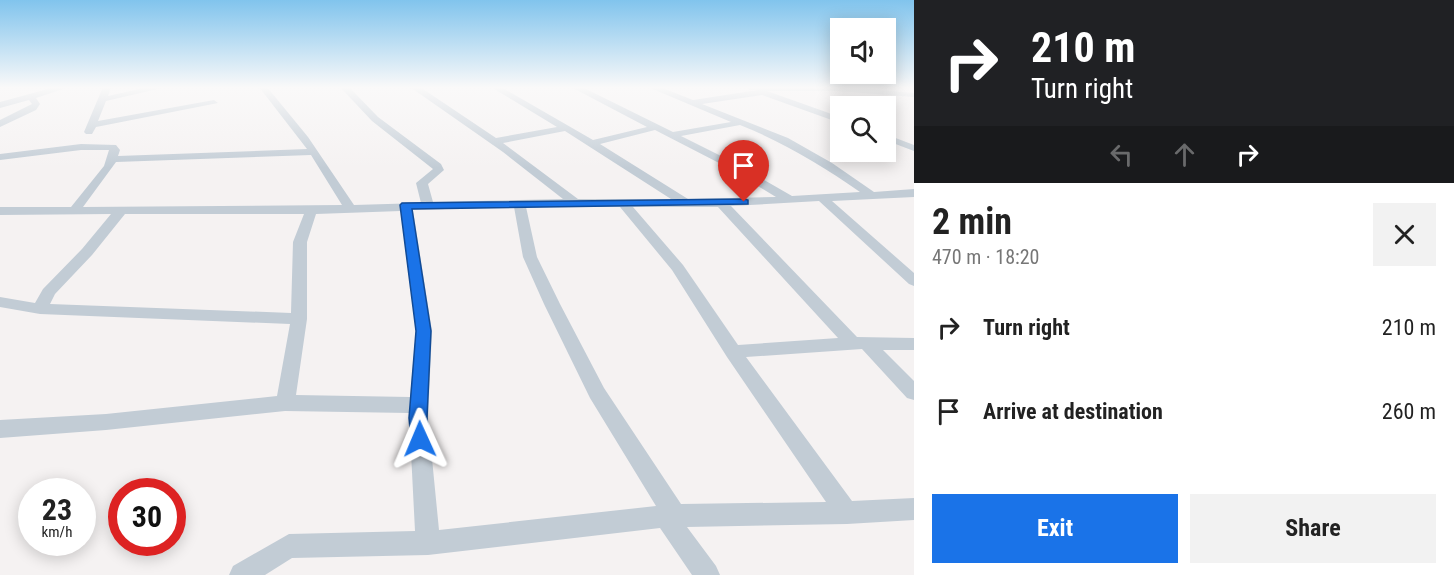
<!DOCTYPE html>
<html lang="en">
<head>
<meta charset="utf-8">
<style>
  :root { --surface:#fff; --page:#f2f2f2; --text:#222; --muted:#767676; --accent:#1a73e8 }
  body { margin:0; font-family:"Roboto Condensed",sans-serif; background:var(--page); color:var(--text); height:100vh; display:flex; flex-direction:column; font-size:22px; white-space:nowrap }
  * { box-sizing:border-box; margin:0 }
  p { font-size:20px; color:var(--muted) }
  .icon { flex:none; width:33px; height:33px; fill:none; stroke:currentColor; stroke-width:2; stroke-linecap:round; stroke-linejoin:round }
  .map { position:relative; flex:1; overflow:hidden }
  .side { display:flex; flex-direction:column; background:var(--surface); width:540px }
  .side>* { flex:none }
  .top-card { background:#202124; color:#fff; overflow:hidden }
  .tools { position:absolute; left:830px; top:18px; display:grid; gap:12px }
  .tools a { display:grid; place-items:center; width:66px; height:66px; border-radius:0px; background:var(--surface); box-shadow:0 3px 15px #0003; font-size:30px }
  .speed { position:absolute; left:18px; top:478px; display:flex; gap:12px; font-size:30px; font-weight:700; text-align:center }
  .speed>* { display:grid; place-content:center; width:78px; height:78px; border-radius:50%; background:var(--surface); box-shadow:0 3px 15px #0003; line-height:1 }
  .speed small { font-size:15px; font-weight:400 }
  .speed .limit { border:9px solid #d22; background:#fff; color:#111 }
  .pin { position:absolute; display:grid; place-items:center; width:51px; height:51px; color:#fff; margin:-62px -26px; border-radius:50% 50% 50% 0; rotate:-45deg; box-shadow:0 0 6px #0007 }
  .pin .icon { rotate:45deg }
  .me { position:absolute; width:66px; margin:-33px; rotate:359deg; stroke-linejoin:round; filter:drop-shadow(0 0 4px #0008) }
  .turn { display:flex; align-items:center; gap:21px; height:126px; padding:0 18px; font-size:27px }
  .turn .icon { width:78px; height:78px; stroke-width:2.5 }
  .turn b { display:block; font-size:42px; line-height:51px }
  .lanes { display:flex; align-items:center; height:57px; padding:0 18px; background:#0003; justify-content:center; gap:30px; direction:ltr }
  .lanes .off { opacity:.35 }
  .round { display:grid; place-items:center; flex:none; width:63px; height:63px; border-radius:0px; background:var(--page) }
  .head { display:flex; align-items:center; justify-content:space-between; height:102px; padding:0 18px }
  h1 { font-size:36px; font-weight:700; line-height:45px }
  .button { display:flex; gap:12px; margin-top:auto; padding:12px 18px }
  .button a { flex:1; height:69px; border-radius:0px; background:var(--accent); color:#fff; font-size:24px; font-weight:700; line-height:69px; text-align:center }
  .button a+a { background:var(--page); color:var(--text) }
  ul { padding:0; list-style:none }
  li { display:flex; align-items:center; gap:18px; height:84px; padding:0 18px }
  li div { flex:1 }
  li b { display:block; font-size:22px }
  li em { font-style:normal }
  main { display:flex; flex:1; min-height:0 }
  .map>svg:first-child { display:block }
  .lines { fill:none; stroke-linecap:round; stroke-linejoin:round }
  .minor { fill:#c2ccd5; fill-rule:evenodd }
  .route { fill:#1a73e8; stroke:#114b97; stroke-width:1.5 }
</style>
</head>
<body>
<main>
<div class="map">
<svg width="914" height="575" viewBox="0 0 914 575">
  <rect width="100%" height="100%" fill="#f5f2f2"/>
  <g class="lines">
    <path class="minor" d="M55 87H69L36 98 40 104 36 110 0 127V120L32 104 29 100 0 108V102Z
      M103 87H111L108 96 148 87H166L106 101 98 121 214 100 218 103 96 127 92 134H86L84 132Z
      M259 87H267L308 137 354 205 421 203 416 183 433 169 372 121 340 87H349L378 117 441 164 444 170 428 184 433 202 563 199 503 152 410 87H420L496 138 557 127 491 87H501L593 140 647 127 571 87H582L673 132 731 122 648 87H660L693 100 758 90H749L748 87H848L914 93V97L838 91H767L840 117V123L762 95 702 104 788 138 832 163 874 192 914 189V197L832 201 914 273V286L909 284 819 201 731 206 857 337 914 338V350H883L914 381V400L907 398 862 349 746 357 852 501 914 498V520L847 524 687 527 716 566 720 575H692L660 528 428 555 292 558 265 575H229L233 566 289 534 415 531 409 413 285 411 106 430 0 438V420L106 414 277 396 290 324 40 314 0 307V297L35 303 43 289 82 249 111 214 0 215V207H71L104 166 109 150H81L0 160V154L81 144 116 145 120 150 118 156 307 149ZM740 125C785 143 821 165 860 192L792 196 729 160 681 136ZM655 130 721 164 776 197 688 199 600 144ZM565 131 671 199H578L503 143ZM311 155 342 205 83 207 116 162ZM514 207 523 257 544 304 590 398 656 506 439 530 428 418 432 331 413 210ZM526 207H620L672 270 727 357 826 502 681 504 604 388 560 304 537 257ZM633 207H718L838 338 738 345 683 265ZM401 211 416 331 410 397 296 395 307 319V242L316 214ZM125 214H304L293 242 291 313 50 304 55 294 92 255Z
      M885 134 914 145V151L885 140Z"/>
  </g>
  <linearGradient id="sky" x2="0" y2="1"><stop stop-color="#81c4ed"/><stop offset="0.52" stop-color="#faf9f9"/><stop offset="1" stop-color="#faf9f9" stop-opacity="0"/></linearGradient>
  <rect width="914" height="168" fill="url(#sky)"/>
  <path class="route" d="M744 199 748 200V204L412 209 431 331 427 418 429 439 427 445 420 447 413 445 411 439 409 418 416 331 400 205 402 203Z"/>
</svg>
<div class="tools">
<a><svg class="icon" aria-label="sound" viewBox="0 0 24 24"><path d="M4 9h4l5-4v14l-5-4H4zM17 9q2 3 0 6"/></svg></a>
<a><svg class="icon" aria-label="search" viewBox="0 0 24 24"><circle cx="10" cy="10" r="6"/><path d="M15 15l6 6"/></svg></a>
</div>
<div class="speed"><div>23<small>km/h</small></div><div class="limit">30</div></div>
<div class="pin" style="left:744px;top:202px;background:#d93025"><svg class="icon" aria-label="arrive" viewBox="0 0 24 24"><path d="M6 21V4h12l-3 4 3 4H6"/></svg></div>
<svg class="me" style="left:420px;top:439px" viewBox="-20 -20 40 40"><path d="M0-17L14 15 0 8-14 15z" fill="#1a73e8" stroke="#fff" stroke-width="4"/></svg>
</div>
<section class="side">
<div class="top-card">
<div class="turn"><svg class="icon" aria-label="right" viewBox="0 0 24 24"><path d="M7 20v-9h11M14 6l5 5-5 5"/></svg><div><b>210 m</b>Turn right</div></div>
<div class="lanes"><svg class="icon off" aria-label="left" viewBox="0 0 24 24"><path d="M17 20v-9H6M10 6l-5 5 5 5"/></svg><svg class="icon off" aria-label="ahead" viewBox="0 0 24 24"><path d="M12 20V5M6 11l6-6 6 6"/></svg><svg class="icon" aria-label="right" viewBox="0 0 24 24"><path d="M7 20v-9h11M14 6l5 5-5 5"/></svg></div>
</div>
<div class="head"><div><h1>2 min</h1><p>470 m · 18:20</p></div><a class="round"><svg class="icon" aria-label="close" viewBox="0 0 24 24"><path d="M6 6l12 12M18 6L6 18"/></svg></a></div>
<ul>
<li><svg class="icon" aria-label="right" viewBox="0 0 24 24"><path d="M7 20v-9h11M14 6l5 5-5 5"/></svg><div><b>Turn right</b></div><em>210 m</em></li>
<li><svg class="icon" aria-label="arrive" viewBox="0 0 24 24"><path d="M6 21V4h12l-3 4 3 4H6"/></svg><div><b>Arrive at destination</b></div><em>260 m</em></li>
</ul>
<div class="button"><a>Exit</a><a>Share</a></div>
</section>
</main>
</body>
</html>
